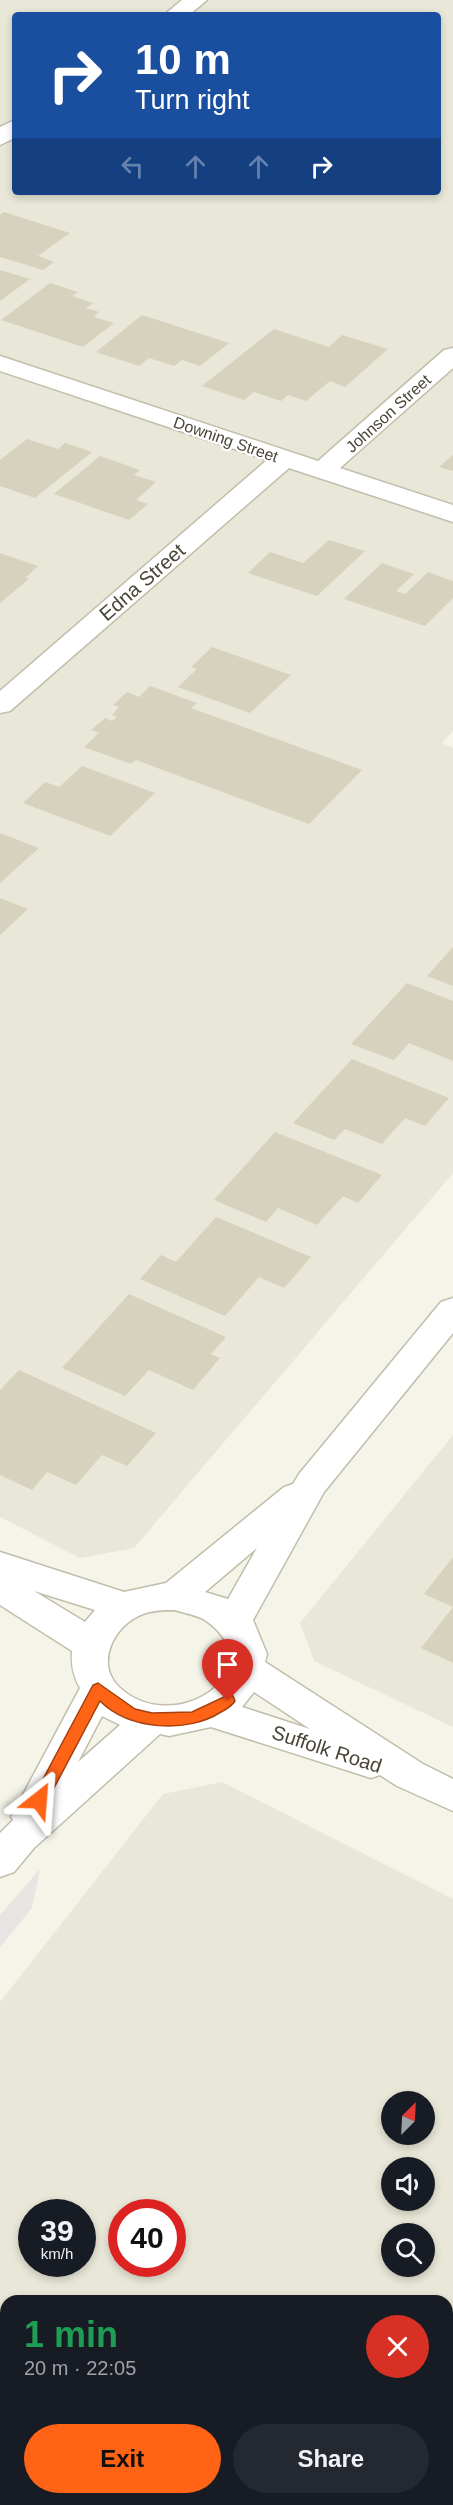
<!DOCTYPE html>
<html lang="en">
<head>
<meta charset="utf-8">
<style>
  :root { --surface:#171b24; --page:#242831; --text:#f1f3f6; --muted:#9ea1a6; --accent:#ff6316 }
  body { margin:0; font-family:Arial,sans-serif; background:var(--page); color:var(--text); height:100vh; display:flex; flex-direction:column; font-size:22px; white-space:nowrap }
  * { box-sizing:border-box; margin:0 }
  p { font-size:20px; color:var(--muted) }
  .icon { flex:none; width:33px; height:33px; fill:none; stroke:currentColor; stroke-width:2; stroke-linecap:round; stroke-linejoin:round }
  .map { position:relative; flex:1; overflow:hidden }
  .side { position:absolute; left:0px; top:2295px; width:453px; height:210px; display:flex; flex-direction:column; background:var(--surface); border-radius:18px 18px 0 0; box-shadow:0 3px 9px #0003 }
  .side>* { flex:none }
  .banner { position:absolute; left:12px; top:12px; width:429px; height:183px; border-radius:6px; box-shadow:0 3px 9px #0003; background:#1a4fa0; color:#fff; overflow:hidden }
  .needle { width:39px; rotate:24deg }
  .controls { position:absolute; left:381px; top:2091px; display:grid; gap:12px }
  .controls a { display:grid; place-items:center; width:54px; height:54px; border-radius:50%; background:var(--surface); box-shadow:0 3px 9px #0003; font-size:30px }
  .speed { position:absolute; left:18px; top:2199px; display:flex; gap:12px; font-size:30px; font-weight:700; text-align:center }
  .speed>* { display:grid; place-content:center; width:78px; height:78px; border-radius:50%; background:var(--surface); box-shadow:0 3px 9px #0003; line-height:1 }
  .speed small { font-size:15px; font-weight:400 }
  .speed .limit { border:9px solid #d22; background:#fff; color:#111 }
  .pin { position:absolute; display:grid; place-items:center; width:51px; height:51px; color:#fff; margin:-62px -26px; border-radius:50% 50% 50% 0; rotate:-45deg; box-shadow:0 0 6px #0007 }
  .pin .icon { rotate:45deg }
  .me { position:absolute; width:66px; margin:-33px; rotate:28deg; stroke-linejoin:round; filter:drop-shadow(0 0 4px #0008) }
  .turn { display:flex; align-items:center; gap:21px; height:126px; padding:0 24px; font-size:27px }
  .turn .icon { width:78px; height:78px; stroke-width:2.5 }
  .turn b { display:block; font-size:42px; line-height:51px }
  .lanes { display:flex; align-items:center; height:57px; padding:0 24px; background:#0003; justify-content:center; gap:30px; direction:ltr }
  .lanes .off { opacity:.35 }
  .round { display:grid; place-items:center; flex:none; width:63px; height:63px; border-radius:32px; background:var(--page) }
  .summary { display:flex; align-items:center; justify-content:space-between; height:102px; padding:0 24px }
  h1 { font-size:36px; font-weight:700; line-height:45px; color:#1e9e55 }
  .button { display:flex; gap:12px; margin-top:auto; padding:12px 24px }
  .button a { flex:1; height:69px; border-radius:36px; background:var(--accent); color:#111; font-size:24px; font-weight:700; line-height:69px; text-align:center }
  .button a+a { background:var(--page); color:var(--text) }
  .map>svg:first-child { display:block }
  .residential { fill:#e9e7d7; fill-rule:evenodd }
  .parking { fill:#e6e5e1 }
  .building { fill:#d7d2be }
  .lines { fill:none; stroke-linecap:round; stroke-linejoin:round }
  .minor-casing { stroke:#c1beab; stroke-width:3 }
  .tertiary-casing { stroke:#c1beab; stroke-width:3 }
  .minor { fill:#fff; fill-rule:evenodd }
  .tertiary { fill:#fff; fill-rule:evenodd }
  .route { fill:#ff6316; stroke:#a6400e; stroke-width:1.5 }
  .labels { text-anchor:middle; stroke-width:4.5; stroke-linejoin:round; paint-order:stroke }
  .far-street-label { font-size:16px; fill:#494537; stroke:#fff }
  .street-label { font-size:20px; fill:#494537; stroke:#fff }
</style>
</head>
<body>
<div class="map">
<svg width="453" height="2505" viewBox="0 0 453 2505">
  <rect width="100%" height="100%" fill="#f5f4e9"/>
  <path class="residential" d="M0 0H453V731L442 743 453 748V1173L134 1548 80 1558 0 1517ZM15 15H438V192H15Z
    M453 1435V1727L314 1661 300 1623Z
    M222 1782 453 1899V2505H0V2002L163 1794ZM392 2102H424V2134H392ZM392 2168H424V2200H392ZM32 2212H82V2264H32ZM122 2212H172V2264H122ZM392 2234H424V2266H392ZM6 2301H447V2499H6Z"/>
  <path class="parking" d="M40 1869 32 1908 0 1947V1915Z"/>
  <path class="building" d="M4 212 70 233 38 256 54 262 43 270 0 257V215Z
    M0 270 30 279 0 301Z
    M50 283 78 292 72 296 93 303 86 308 99 312 94 317 114 323 83 347 1 320Z
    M142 315 229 343 200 366 182 360 174 366 149 358 139 366 96 352Z
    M274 329 329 347 342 335 388 349 345 387 330 381 306 401 288 395 281 401 254 392 244 400 202 386Z
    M27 439 58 449 65 443 92 452 35 498 0 486V460Z
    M453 455V471L439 467Z
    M100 456 140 470 134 475 156 482 136 500 148 504 129 520 54 494Z
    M329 540 365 551 317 596 248 573 270 552 303 563Z
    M0 553 38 566 25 578 29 579 0 603Z
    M382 563 414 574 396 591 405 594 428 572 453 581V598L425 626 344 599Z
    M212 647 291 675 250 713 178 687 197 669 191 667Z
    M150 686 197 703 191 708 362 770 309 824 136 760 131 764 84 747 99 733 91 730 105 718 112 721 117 717 112 715 119 707 113 705 127 692 139 697Z
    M82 766 155 793 110 836 23 803 45 782 59 787Z
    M0 833 39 848 0 883Z
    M0 898 28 909 0 935Z
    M453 947V986L427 976Z
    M407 983 453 1001V1061L409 1043 394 1060 351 1044Z
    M352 1059 449 1098 425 1126 405 1118 382 1144 345 1129 334 1140 293 1123Z
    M275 1132 382 1175 358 1203 343 1196 317 1225 278 1208 266 1222 214 1200Z
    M216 1217 311 1257 284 1288 259 1277 225 1316 140 1279 161 1255 176 1262Z
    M129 1294 226 1337 211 1354 220 1358 193 1390 149 1370 125 1396 62 1368Z
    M19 1370 156 1433 127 1466 102 1455 76 1485 47 1472 32 1490 0 1475V1390Z
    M453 1557V1663L421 1648 453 1607 424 1594Z"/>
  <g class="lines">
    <defs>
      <path id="minor" d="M182 0H207L189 15H164Z
        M15 120V138L0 145V127Z
        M453 348V368L340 468 453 505V522L289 468 10 711 0 713V691L267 460 0 371V356L318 461 444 350Z"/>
      <path id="tertiary" d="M453 1298V1333L324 1492 253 1620 267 1654 265 1662 423 1764 453 1779V1811L397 1786 380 1775 371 1778 211 1727 169 1736 160 1734 34 1848 14 1872 0 1877V1833L13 1820 11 1817 80 1688C73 1676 71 1665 72 1651L0 1605V1552L124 1592 166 1583 284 1487 293 1484 299 1474 441 1302ZM257 1548 228 1599 205 1592ZM34 1591 95 1610 85 1622ZM175 1610C184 1613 197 1615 205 1620 277 1670 174 1739 119 1687 94 1663 115 1624 143 1614 153 1610 164 1610 175 1610ZM254 1692 310 1729 242 1707ZM102 1716 120 1725 78 1762Z"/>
    </defs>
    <use href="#minor" class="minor-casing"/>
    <use href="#tertiary" class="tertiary-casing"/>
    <use href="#minor" class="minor"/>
    <use href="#tertiary" class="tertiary"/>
  </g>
  <path class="route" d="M98 1683 135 1709 152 1713 192 1712 228 1695 233 1696 235 1701C232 1706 227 1709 221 1712 187 1734 129 1730 100 1701L45 1805 39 1807 34 1805 32 1800 34 1796 93 1685Z"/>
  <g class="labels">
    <g class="far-street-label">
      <text transform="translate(388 413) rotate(-42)" y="6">Johnson Street</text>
      <text transform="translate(226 439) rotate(19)" y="6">Downing Street</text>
    </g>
    <g class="street-label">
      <text transform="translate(142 582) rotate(-41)" y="7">Edna Street</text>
      <text transform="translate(327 1749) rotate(18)" y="7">Suffolk Road</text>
    </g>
  </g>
</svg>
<div class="controls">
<a><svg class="needle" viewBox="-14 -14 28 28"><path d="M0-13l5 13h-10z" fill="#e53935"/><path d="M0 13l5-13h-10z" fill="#9ea1a6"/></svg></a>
<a><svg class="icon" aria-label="sound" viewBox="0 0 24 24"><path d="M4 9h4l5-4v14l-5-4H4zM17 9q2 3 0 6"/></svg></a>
<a><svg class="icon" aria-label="search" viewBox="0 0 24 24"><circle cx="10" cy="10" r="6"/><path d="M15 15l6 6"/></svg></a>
</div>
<div class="speed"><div>39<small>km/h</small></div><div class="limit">40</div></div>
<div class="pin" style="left:228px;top:1701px;background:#d93025"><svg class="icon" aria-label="arrive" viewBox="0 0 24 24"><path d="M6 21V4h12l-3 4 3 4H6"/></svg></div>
<svg class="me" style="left:39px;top:1800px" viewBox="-20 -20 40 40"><path d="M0-17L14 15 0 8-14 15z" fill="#ff6316" stroke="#fff" stroke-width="4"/></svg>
<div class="banner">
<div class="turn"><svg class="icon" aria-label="right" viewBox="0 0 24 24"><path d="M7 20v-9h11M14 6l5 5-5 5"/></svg><div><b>10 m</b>Turn right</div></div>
<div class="lanes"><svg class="icon off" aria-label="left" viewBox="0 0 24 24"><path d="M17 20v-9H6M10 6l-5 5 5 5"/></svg><svg class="icon off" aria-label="ahead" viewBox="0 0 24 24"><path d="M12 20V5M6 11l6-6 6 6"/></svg><svg class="icon off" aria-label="ahead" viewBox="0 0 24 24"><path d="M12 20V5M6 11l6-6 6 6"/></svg><svg class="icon" aria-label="right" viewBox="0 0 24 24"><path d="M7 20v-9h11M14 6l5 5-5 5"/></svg></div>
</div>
<section class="side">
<div class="summary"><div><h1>1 min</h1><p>20 m · 22:05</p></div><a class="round" style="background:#d93025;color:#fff"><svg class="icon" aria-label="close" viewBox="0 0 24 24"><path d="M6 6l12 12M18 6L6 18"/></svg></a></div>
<div class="button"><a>Exit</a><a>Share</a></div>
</section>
</div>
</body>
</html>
